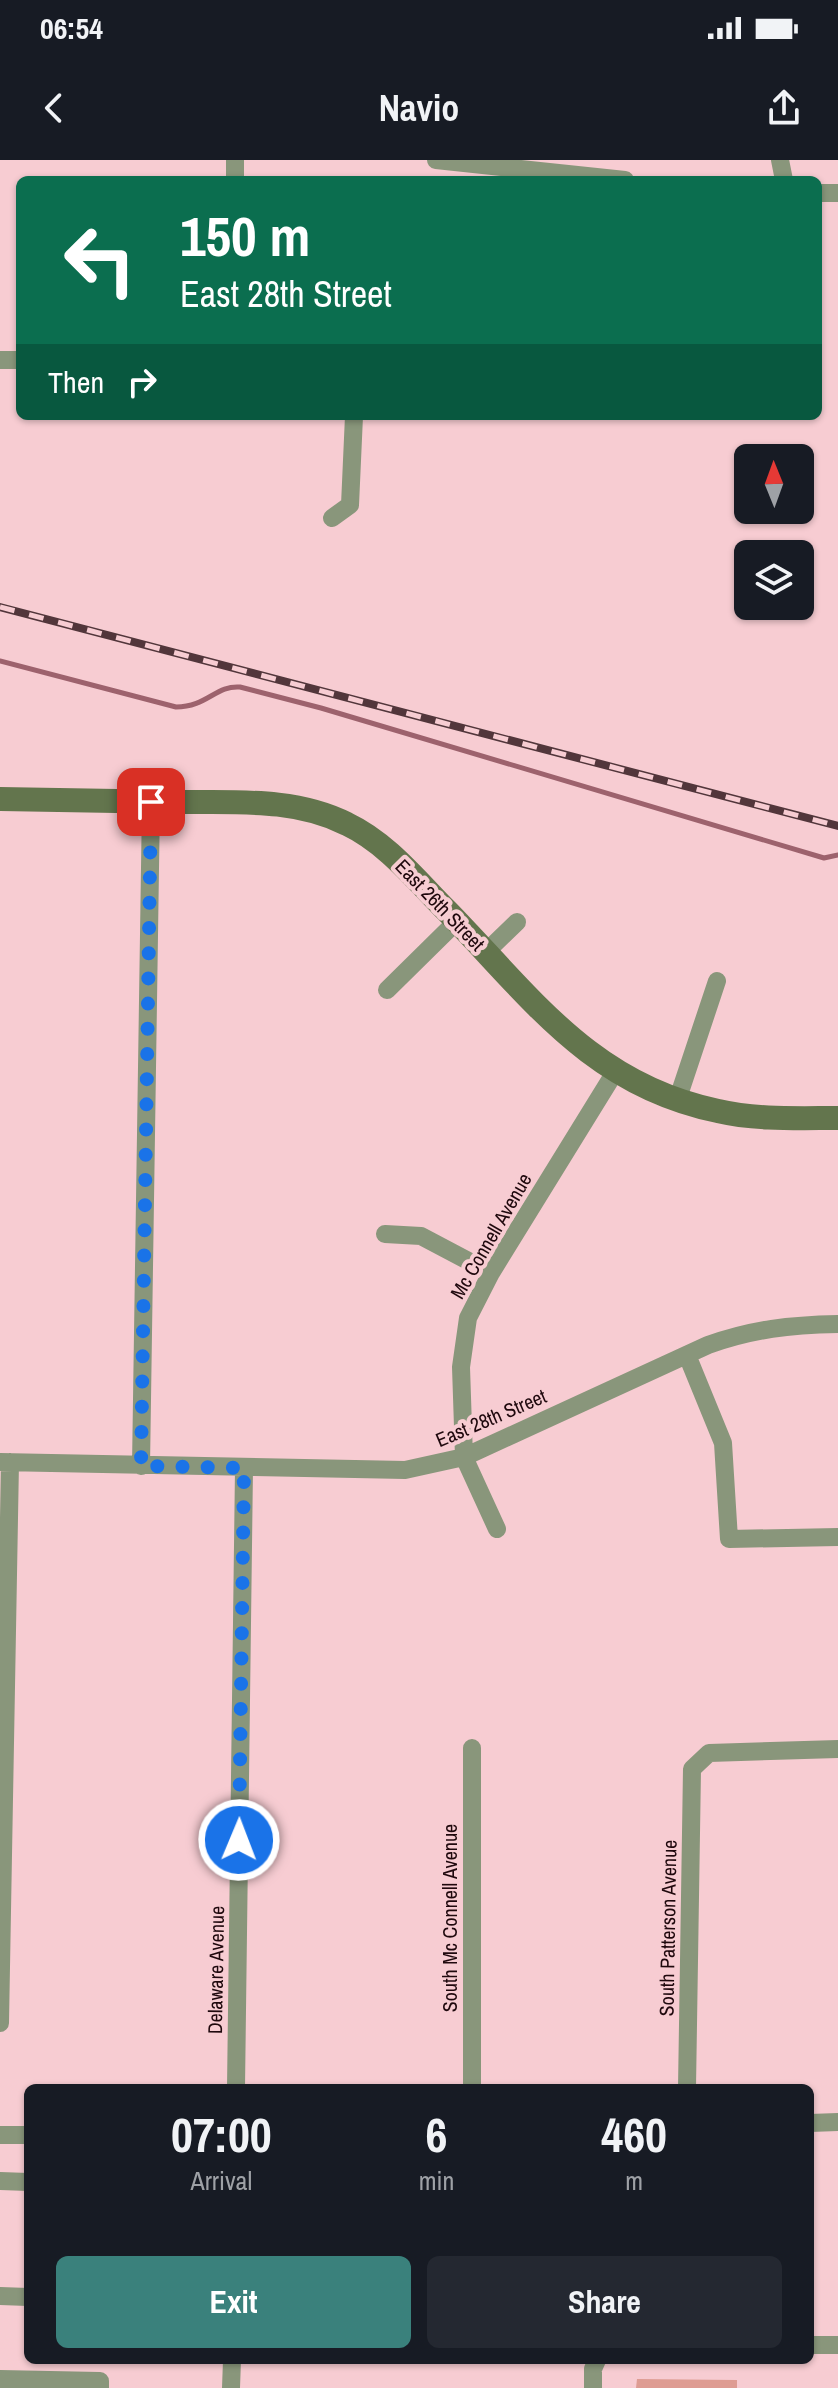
<!DOCTYPE html>
<html lang="en">
<head>
<meta charset="utf-8">
<style>
  :root { --surface:#171b24; --page:#242831; --text:#f1f3f6; --muted:#9ea1a6; --accent:#3a817c }
  body { margin:0; font-family:"Archivo Narrow",sans-serif; background:var(--page); color:var(--text); height:100vh; display:flex; flex-direction:column; font-size:30px; white-space:nowrap }
  * { box-sizing:border-box; margin:0 }
  p { font-size:26px; color:var(--muted) }
  .icon { flex:none; width:44px; height:44px; fill:none; stroke:currentColor; stroke-width:2; stroke-linecap:round; stroke-linejoin:round }
  .map { position:relative; flex:1; overflow:hidden }
  .sheet { position:absolute; left:24px; top:1924px; width:790px; height:280px; display:flex; flex-direction:column; background:var(--surface); border-radius:12px; box-shadow:0 2px 6px #0004 }
  .sheet>* { flex:none }
  .top-card { position:absolute; left:16px; top:16px; width:806px; height:244px; border-radius:12px; box-shadow:0 2px 6px #0004; background:#0b6e4f; color:#fff; overflow:hidden }
  .needle { width:52px; rotate:359deg }
  .fabs { position:absolute; left:734px; top:284px; display:grid; gap:16px }
  .fabs a { display:grid; place-items:center; width:80px; height:80px; border-radius:12px; background:var(--surface); box-shadow:0 2px 6px #0004; font-size:40px }
  .pin { position:absolute; display:grid; place-items:center; width:68px; height:68px; color:#fff; margin:-34px; border-radius:16px; box-shadow:0 4px 12px #0006 }
  .me { position:absolute; width:88px; margin:-44px; rotate:1deg; stroke-linejoin:round; filter:drop-shadow(0 0 6px #0008) }
  .turn { display:flex; align-items:center; gap:28px; height:168px; padding:0 32px; font-size:36px }
  .turn .icon { width:104px; height:104px; stroke-width:2.5 }
  .turn b { display:block; font-size:56px; line-height:68px }
  .then { display:flex; align-items:center; height:76px; padding:0 32px; background:#0003; gap:16px; font-size:30px }
  .eta { display:flex; justify-content:space-evenly; align-items:center; height:136px; text-align:center }
  .eta b { font-size:48px; font-weight:800; line-height:56px }
  .action { display:flex; gap:16px; margin-top:auto; padding:16px 32px }
  .action a { flex:1; height:92px; border-radius:12px; background:var(--accent); color:#fff; font-size:32px; font-weight:800; line-height:92px; text-align:center }
  .action a+a { background:var(--page); color:var(--text) }
  .status { display:flex; justify-content:space-between; align-items:center; height:56px; padding:0 40px; background:var(--surface); direction:ltr }
  .status svg { height:22px; fill:currentColor }
  header { display:flex; justify-content:space-between; align-items:center; height:104px; padding:0 32px; background:var(--surface); font-size:36px; font-weight:800 }
  .map>svg:first-child { display:block }
  .lines { fill:none; stroke-linecap:round; stroke-linejoin:round }
  .stream { stroke:#9d626d; stroke-width:5 }
  .building { fill:#de9c93 }
  .street { stroke:#89967b; stroke-width:18 }
  .secondary { stroke:#63754d; stroke-width:24 }
  .rail-casing { stroke:#52363b; stroke-width:8 }
  .rail { stroke:#f7ccd2; stroke-width:5; stroke-dasharray:15; stroke-linecap:butt }
  .route { stroke:#1a73e8; stroke-width:14; stroke-dasharray:0 25.2 }
  .labels { text-anchor:middle; stroke-width:8; stroke-linejoin:round; paint-order:stroke }
  .street-label { font-size:20px; fill:#1f080d; stroke:#f7ccd2 }
</style>
</head>
<body>
<div class="status"><b>06:54</b><svg viewBox="0 0 49 12"><path d="M0 12V9h3v3zM5 12V6h3v6zM10 12V3h3v9zM15 12V0h3v12zM26 1h20v11H26zM47 4h2v5h-2z"/></svg></div>
<header><svg class="icon" aria-label="back" viewBox="0 0 24 24"><path d="M15 5l-7 7 7 7"/></svg>Navio<svg class="icon" aria-label="share" viewBox="0 0 24 24"><path d="M12 15V3M7 8l5-5 5 5M5 13v7h14v-7"/></svg></header>
<div class="map">
<svg width="838" height="2228" viewBox="0 0 838 2228">
  <rect width="100%" height="100%" fill="#f7ccd2"/>
  <g class="lines">
    <path class="stream" d="M0 501 176 547C207 547 216 525 240 527L321 548 824 698 838 695"/>
  </g>
  <path class="building" d="M637 2219 737 2220V2228H636Z"/>
  <g class="lines">
    <path class="street" d="M436 0 625 20
      M780 0 784 20
      M235 20V0
      M818 33H838
      M0 200H20
      M332 358 350 345 354 256
      M486 792 517 762
      M387 830 457 761
      M677 941 717 821
      M385 1074 421 1076 491 1113
      M687 1195 723 1283 729 1379 838 1377
      M0 1302 405 1310 464 1297 708 1185C753 1169 790 1165 838 1164
      M141 1306 151 642
      M497 1369 464 1297 461 1207 468 1158 491 1113 615 912
      M472 1588V1928
      M0 1863 10 1302
      M236 1928 244 1308
      M687 1928 692 1609 709 1593 838 1589
      M810 1963 838 1962
      M0 1975H28
      M0 2021 28 2022
      M0 2136 28 2137
      M810 2185H838
      M0 2219 100 2221V2228
      M231 2228 232 2200
      M593 2228V2209L597 2200"/>
    <path class="secondary" d="M0 639C58 640 117 641 175 642 233 643 294 637 347 664 387 683 416 720 447 751 531 837 591 925 718 951 757 960 798 958 838 958"/>
    <defs>
      <path id="rail" d="M0 447 838 666"/>
    </defs>
    <use href="#rail" class="rail-casing"/>
    <use href="#rail" class="rail"/>
  </g>
  <g class="lines">
    <path class="route" d="M151 642 141 1306 244 1308 239 1680"/>
  </g>
  <g class="labels">
    <g class="street-label">
      <text transform="translate(440 745) rotate(46)" y="7">East 26th Street</text>
      <text transform="translate(491 1076) rotate(-60)" y="7">Mc Connell Avenue</text>
      <text transform="translate(491 1258) rotate(-23)" y="7">East 28th Street</text>
      <text transform="translate(450 1758) rotate(-90)" y="7">South Mc Connell Avenue</text>
      <text transform="translate(668 1768) rotate(-89)" y="7">South Patterson Avenue</text>
      <text transform="translate(216 1810) rotate(-89)" y="7">Delaware Avenue</text>
    </g>
  </g>
</svg>
<div class="fabs">
<a><svg class="needle" viewBox="-14 -14 28 28"><path d="M0-13l5 13h-10z" fill="#e53935"/><path d="M0 13l5-13h-10z" fill="#9ea1a6"/></svg></a>
<a><svg class="icon" aria-label="layers" viewBox="0 0 24 24"><path d="M12 4l9 5-9 5-9-5zM3 14l9 5 9-5"/></svg></a>
</div>
<div class="pin" style="left:151px;top:642px;background:#d93025"><svg class="icon" aria-label="arrive" viewBox="0 0 24 24"><path d="M6 21V4h12l-3 4 3 4H6"/></svg></div>
<svg class="me" style="left:239px;top:1680px" viewBox="-20 -20 40 40"><circle r="17" fill="#1a73e8" stroke="#fff" stroke-width="3"/><path d="M0-11L8 9 0 5-8 9z" fill="#fff"/></svg>
<div class="top-card">
<div class="turn"><svg class="icon" aria-label="left" viewBox="0 0 24 24"><path d="M17 20v-9H6M10 6l-5 5 5 5"/></svg><div><b>150 m</b>East 28th Street</div></div>
<div class="then">Then<svg class="icon" aria-label="right" viewBox="0 0 24 24"><path d="M7 20v-9h11M14 6l5 5-5 5"/></svg></div>
</div>
<section class="sheet">
<div class="eta">
<div><b>07:00</b><p>Arrival</p></div>
<div><b>6</b><p>min</p></div>
<div><b>460</b><p>m</p></div>
</div>
<div class="action"><a>Exit</a><a>Share</a></div>
</section>
</div>
</body>
</html>
